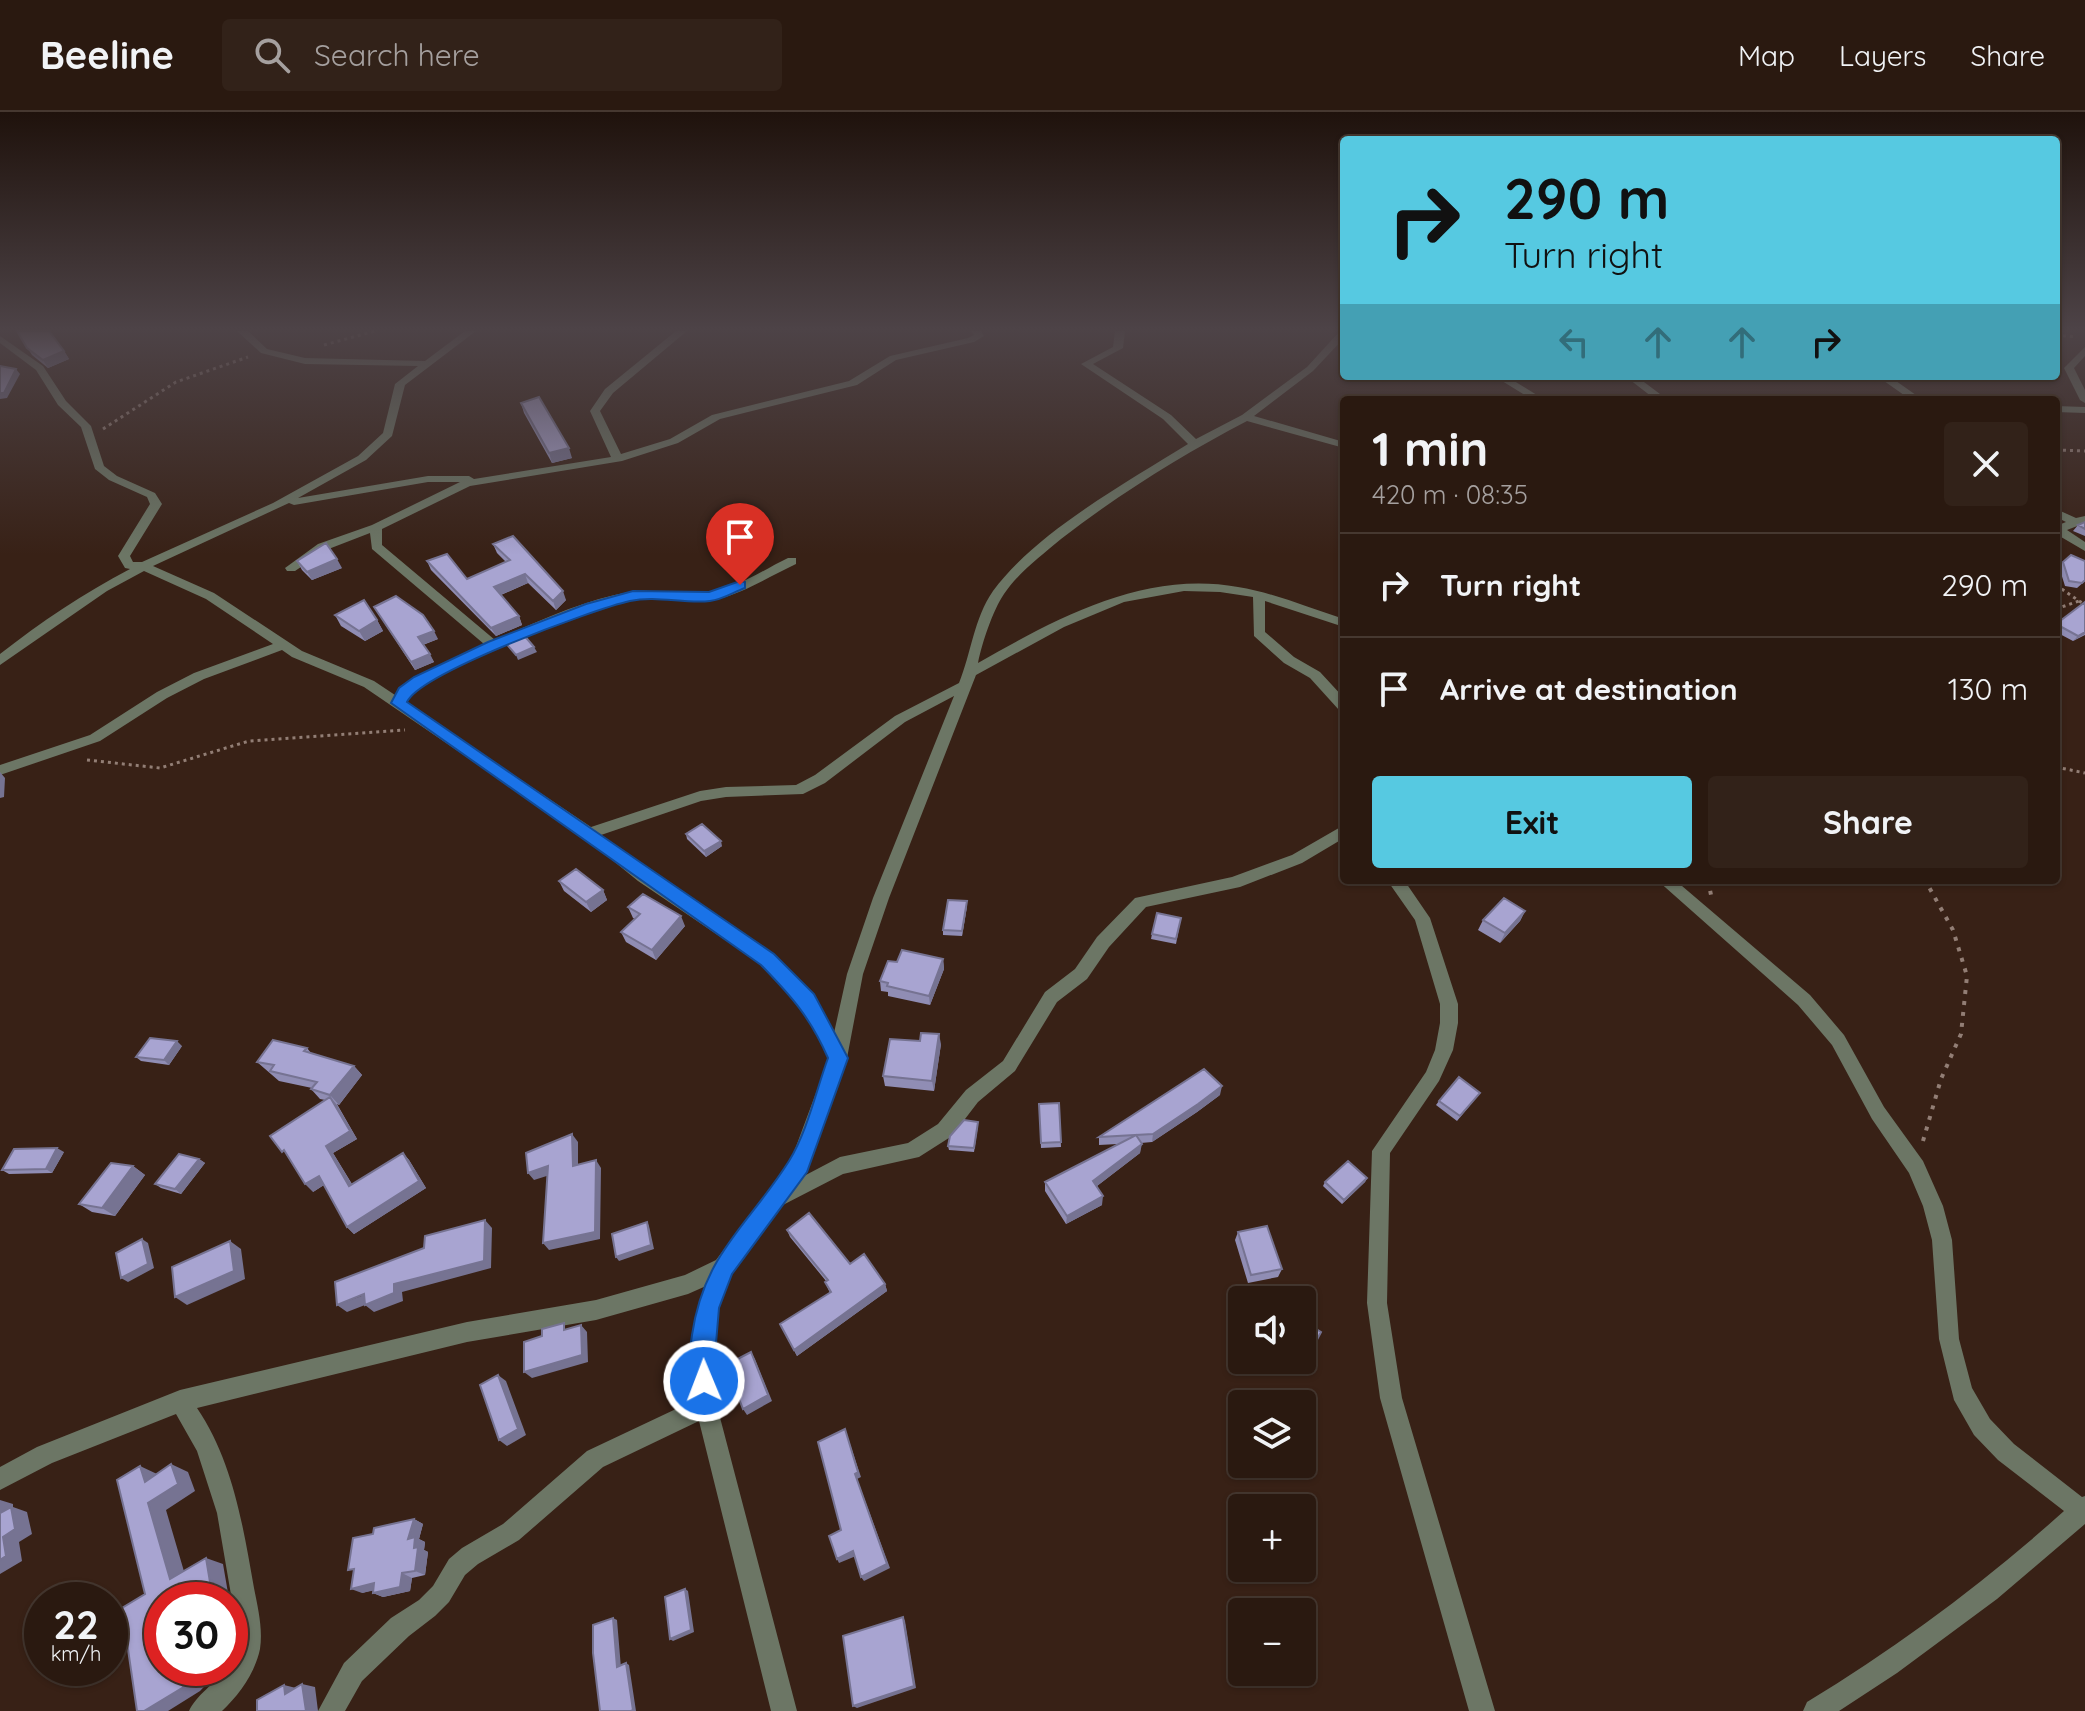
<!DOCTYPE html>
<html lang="en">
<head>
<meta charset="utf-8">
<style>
  :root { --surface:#2a1910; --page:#322219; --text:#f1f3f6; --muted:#a5a09f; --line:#463830; --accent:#56c9e1 }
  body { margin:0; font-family:Quicksand,sans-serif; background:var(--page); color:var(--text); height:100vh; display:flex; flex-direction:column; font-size:30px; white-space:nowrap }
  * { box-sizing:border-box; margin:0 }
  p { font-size:26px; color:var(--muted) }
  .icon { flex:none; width:44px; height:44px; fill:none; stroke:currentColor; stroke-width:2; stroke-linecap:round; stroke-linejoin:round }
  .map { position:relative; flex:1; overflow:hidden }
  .drawer { position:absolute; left:1340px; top:284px; width:720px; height:488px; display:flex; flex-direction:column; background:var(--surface); border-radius:8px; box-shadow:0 2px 6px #0004,0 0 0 2px var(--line) }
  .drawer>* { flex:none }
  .top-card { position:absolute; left:1340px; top:24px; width:720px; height:244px; border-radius:8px; box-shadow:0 2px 6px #0004,0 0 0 2px var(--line); background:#56c9e1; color:#111; overflow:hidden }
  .controls { position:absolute; left:1228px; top:1174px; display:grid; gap:16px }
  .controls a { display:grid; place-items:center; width:88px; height:88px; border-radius:8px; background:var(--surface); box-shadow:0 2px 6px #0004,0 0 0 2px var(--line); font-size:40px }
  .speed { position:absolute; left:24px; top:1470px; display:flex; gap:16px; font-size:40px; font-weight:700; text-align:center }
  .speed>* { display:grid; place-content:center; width:104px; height:104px; border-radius:50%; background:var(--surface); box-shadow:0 2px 6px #0004,0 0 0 2px var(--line); line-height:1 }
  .speed small { font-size:20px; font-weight:400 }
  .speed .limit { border:12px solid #d22; background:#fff; color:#111 }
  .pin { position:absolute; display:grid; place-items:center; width:68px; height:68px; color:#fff; margin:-82px -34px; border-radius:50% 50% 50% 0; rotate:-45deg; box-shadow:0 0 8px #0007 }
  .pin .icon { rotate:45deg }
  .me { position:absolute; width:88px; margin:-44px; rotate:359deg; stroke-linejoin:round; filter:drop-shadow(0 0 6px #0008) }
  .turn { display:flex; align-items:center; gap:28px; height:168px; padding:0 32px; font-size:36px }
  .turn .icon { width:104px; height:104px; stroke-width:2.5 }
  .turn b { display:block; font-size:56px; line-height:68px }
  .lanes { display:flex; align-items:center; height:76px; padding:0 32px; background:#0003; justify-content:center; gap:40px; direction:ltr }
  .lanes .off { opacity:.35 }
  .round { display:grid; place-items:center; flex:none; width:84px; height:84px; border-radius:8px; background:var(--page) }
  .overview { display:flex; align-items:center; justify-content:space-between; height:136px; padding:0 32px }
  h1 { font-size:48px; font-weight:700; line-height:60px }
  .cta { display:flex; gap:16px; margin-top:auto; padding:16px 32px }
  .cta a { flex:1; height:92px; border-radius:8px; background:var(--accent); color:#111; font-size:32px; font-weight:700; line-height:92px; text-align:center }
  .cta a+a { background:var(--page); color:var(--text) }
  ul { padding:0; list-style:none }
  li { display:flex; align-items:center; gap:24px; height:104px; padding:0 32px; border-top:2px solid var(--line) }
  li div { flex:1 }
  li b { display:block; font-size:30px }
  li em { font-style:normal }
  header { display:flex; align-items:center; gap:48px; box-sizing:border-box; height:112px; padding:0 40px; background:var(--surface); border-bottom:2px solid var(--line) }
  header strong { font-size:38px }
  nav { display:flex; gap:44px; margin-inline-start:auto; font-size:28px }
  .search { width:560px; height:72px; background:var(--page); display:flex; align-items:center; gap:20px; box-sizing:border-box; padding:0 28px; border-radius:8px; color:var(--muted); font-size:30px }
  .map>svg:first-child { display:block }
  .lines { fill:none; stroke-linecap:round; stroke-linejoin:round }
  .path-far1 { stroke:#927e75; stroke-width:3; stroke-dasharray:3 4; stroke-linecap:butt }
  .path { stroke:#927e75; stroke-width:4; stroke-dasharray:4 7; stroke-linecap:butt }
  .street { fill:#6c7665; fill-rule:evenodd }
  .wall { fill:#908db4 }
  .shaded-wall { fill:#767392 }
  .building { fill:#a8a4d1; stroke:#767392; stroke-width:2 }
  .route { fill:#1a73e8; stroke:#114b97; stroke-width:2 }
</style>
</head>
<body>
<header>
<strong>Beeline</strong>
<div class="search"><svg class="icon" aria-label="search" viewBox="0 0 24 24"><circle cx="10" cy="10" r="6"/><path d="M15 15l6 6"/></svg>Search here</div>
<nav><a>Map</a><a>Layers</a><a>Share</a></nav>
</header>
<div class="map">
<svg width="2085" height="1599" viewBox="0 0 2085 1599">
  <rect width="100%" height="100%" fill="#382116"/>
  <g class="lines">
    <path class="path-far1" d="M2056 223 2077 225
      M324 233 375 219
      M103 317 176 270 248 245
      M2056 338 2085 339
      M2056 473 2085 493
      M2056 497 2079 489
      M87 648 160 656 249 629 405 618
      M2056 655 2085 661"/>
    <path class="path" d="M1708 768 1711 783
      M1923 1029 1941 967 1961 922 1967 864 1953 818 1925 768"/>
    <path class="street" d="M237 219H248L267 237 305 246 425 249 465 219H476L405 273 392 324 366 348 298 386 428 364H469L474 367 611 345 590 299 605 277 676 219H687L613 281 600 299 621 342 670 327 712 303 849 269 890 244 968 226 974 223 971 219H981L984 224 974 230 896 248 857 273 720 307 678 331 622 349 470 374 382 417V433L495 528C537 510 583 488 629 480 653 476 678 484 703 482 733 479 761 459 788 446H796V452C770 464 746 480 718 487 689 494 661 483 632 487 597 492 416 562 406 591L591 715 700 679 726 675 796 673 815 663 895 604 959 571C971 542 974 506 993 479 1035 421 1127 370 1188 332L1163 307 1081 252 1113 235 1115 219H1125L1123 236 1093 252 1171 303 1196 327 1242 303 1307 255 1340 219H1344V226L1313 259 1254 304 1344 330V336L1247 309C1182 343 1119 382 1061 427 1041 444 1019 460 1004 482 993 498 982 531 978 551 1057 506 1144 458 1238 475 1275 481 1309 496 1344 507V515L1265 489V520L1294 545 1320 560 1344 586V600L1339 598 1310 566 1284 551 1254 524 1253 485 1220 480 1184 479 1124 490 1064 515 976 563 889 786 863 862 847 946 808 1053 802 1065 840 1045 908 1031 938 1012 966 978 1003 949 1045 880 1075 857 1097 825 1135 786 1232 765 1292 743 1344 713V726L1302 751 1240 775 1146 795 1109 835 1087 867 1057 890 1015 959 978 990 952 1024 919 1045 843 1062 779 1095 731 1161 718 1196 712 1244 717 1294 797 1599H771L699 1309 603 1355 519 1428 478 1452 465 1463 449 1490 435 1504 409 1524 362 1569 345 1599H318L344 1551 391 1506 419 1488 433 1474 449 1447 462 1436 503 1412 587 1339 695 1288C691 1246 691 1214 706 1174L688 1182 596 1208 467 1230 197 1296C233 1349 243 1414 254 1476 258 1496 263 1517 260 1537 255 1561 239 1583 222 1599H189C196 1583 216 1571 226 1556H230L236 1535V1512L217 1401 197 1339 176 1302 52 1351 0 1378V1355L37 1335 180 1278 467 1210 596 1188 685 1163 716 1148 791 1048 829 946 801 892 762 853 638 769 584 725 364 575 292 545 282 538 204 567 167 586 100 629 0 663V653L90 623 157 580 194 561 273 532 206 487 144 459 107 479 0 553V542C41 510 84 481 130 457L125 456 118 444 150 392 147 385 109 368 95 357 81 315 58 293 36 258 0 231V224L43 254 66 289 91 314 104 354 117 364 155 381 162 392 130 444 133 450H142L273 391 358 344 383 321 395 272 418 254 305 252 261 241ZM428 370H460L372 413 318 432 285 456 287 459H295L326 438 370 421 372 437 484 532 412 567 395 583 374 569 302 539 214 481 153 454 289 391 294 393ZM954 584 873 786 847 862 834 921 813 882 774 843 650 761 601 723 701 689 726 685 803 682 825 671 905 610Z
      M2085 235V244L2074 256 2085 278V291L2080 288 2064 256Z
      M1494 264H1506L1545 288H1533Z
      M1625 264H1636L1668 288H1656Z
      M1877 264H1889L1923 288H1911Z
      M2056 294 2085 295V301L2056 300Z
      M2056 397 2076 406 2085 404V411L2067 418 2085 430V439L2056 422V414L2066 410 2056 405Z
      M1387 768H1404L1430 806 1458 892V911L1453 938 1439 969 1390 1041 1387 1191 1402 1286 1495 1599H1469L1380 1286 1367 1191 1372 1039 1426 960 1435 938 1440 911V892L1415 808Z
      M1657 768H1675L1810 883 1844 923 1884 995 1923 1049 1943 1094 1952 1128 1959 1227 1972 1276 1990 1307 2014 1332 2082 1385 2085 1384V1412L1997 1487 1897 1561 1839 1599H1803L1807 1590C1899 1534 1984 1471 2064 1399L1998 1348 1974 1323 1954 1288 1939 1227 1932 1128 1923 1094 1909 1061 1872 1007 1832 933 1798 893Z"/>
  </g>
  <path class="wall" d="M17 219 64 239 69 247 48 256 32 243Z
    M521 291 572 346 552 351 524 301Z
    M2085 410V424L2073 419 2078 413Z
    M493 432 566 488 556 498 528 471 501 483 519 504 522 513 496 524 431 458 427 449 467 467 506 450 497 441Z
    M297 449 342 456 312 468 302 458Z
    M2063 450 2085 469 2077 476 2065 474 2059 455Z
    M2085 490V523L2073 529 2056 520V512Z
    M374 495 438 527 423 533 434 550 415 558Z
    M335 503 377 508 383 519 365 529 341 514Z
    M686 722 722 734 706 745 687 727Z
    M559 769 603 778 607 788 591 800 564 779Z
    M967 789V794L962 824 943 823V818Z
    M628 795 685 814 656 848 626 830 621 820 635 807 633 806Z
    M1525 799 1520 809 1500 831 1478 818 1483 808Z
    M1181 806 1176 832 1151 827 1152 822Z
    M943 847 944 857 930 893 888 884V880L881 879 880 869 897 850Z
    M941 932 934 979 885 974 883 964Z
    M182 934 169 953 141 949 136 945Z
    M307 936 311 941 354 954 362 963 339 993 337 992 357 1027 333 1041 352 1072 403 1041 409 1048 426 1076 354 1122 347 1115 324 1073 313 1080 325 988 320 987 311 977 312 976 279 969 257 950Z
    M1480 981 1457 1009 1436 993 1439 989Z
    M1220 983 1197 1000 1152 1030 1141 1031 1140 1041 1097 1074 1102 1093 1066 1112 1045 1079V1070L1118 1032 1099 1033V1025Z
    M1059 991 1061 1035 1041 1036 1039 992Z
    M978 1014 974 1040 949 1038 948 1034Z
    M64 1040 52 1061 9 1062 2 1058Z
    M199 1047 205 1051 181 1082 161 1076 155 1072Z
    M133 1054 145 1063 115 1104 92 1100 79 1092Z
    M1367 1066 1365 1070 1342 1092 1323 1074 1325 1070Z
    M787 1118 885 1172 887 1179 797 1244 780 1212 830 1181 825 1170 826 1169 790 1125Z
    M1238 1120 1282 1157 1278 1165 1248 1171 1235 1128Z
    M1321 1220 1300 1259 1284 1248H1302Z
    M414 1407 423 1412 419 1427 425 1430 424 1438 428 1440 425 1463 412 1466 410 1479 383 1485 373 1481V1478L362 1481 373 1422Z"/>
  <path class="shaded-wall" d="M64 239 69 247 48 256 43 248Z
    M16 257 20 262 7 286 0 287V281Z
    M569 336 572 346 552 351 549 341Z
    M337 447 342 456 312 468 307 460Z
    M525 462 528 471 498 484 494 475Z
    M563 479 566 488 556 498 553 489Z
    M519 504 522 513 496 524 491 516Z
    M377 508 383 519 365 529 359 519Z
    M434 519 438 527 422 533 418 525Z
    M2085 520V522L2073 529 2078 524Z
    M534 535 537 540 518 548 516 543Z
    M430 542 434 550 415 558 411 550Z
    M0 660 5 666 4 685 0 686Z
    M721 729 722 734 706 745 704 739Z
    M603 778 607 788 591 800 586 790Z
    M967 789V794L962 824V819Z
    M1525 799 1520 809 1500 831 1505 821Z
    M681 804 685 814 656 848 652 838Z
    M943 847 944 857 930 893 929 884Z
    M939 922 941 932 934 979 932 969Z
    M177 929 182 934 169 953 164 948Z
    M354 954 362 963 339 993 330 983Z
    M1222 974 1220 983 1197 1000 1152 1030 1153 1022Z
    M330 985 337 993 357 1027 333 1041 357 1081 349 1074 326 1034Z
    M572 1022 578 1030V1061L573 1054Z
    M1142 1032 1140 1041 1093 1077V1069Z
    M57 1036 64 1040 52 1061 46 1057Z
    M403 1041 409 1048 426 1076 354 1122 347 1115Z
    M199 1047 205 1051 181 1082 175 1077Z
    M596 1048 601 1056 600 1127 549 1138 543 1131Z
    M133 1054 145 1063 115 1104 102 1096Z
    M548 1054 553 1062 534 1068 528 1061Z
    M319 1064 327 1071 313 1080 305 1072Z
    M1367 1066 1365 1070 1342 1092 1344 1088Z
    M1103 1084 1102 1093 1066 1112 1067 1104Z
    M485 1108 492 1116 491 1156 402 1180 403 1189 374 1200 365 1193 347 1200 337 1193 394 1172Z
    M647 1110 649 1114 654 1137 619 1149 616 1145Z
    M142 1127 148 1131 154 1156 128 1170 121 1166Z
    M230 1129 241 1137 245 1167 187 1193 175 1185Z
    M885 1172 887 1179 797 1244 794 1238Z
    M581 1213 587 1220 588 1250 532 1266 524 1260Z
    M751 1240 755 1247 772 1289 747 1303 743 1297Z
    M498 1263 506 1269 526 1323 507 1334 499 1328Z
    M845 1317 861 1365 857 1367 890 1456 864 1469 861 1465 855 1362Z
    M171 1352 188 1360 195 1379 166 1398 188 1473 170 1467 148 1391Z
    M140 1354 157 1362 145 1370Z
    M0 1388 13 1392V1395L27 1400 32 1422 19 1430 22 1449 0 1462V1448L3 1425 0 1402Z
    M414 1407 423 1412 419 1427 425 1430 424 1438 428 1440 425 1463 415 1459 414 1436 408 1427Z
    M853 1439 856 1444 839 1451 837 1447Z
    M206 1446 223 1452 228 1481 217 1488H195Z
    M402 1461 412 1466 410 1479 383 1485 373 1481Z
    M374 1471 385 1476 362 1481 351 1477Z
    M685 1477 688 1479 694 1520 673 1529 670 1527Z
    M903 1505 905 1509 916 1576 857 1596 853 1594Z
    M613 1506 617 1508 621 1556 617 1555Z
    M626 1551 629 1553 636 1599H631Z
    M201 1556H222L200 1579 168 1599H144Z
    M302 1572 315 1575 318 1599H306Z
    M284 1573 296 1576 285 1582Z"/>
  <path class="building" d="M17 219H49L64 239 43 248 27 236Z
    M0 254 16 257 4 281H0Z
    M539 285 569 336 549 341 521 291Z
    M2085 410V417L2078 413Z
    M513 424 563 479 553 489 525 462 494 475 519 504 491 516 427 449 447 442 467 467 510 448 493 432Z
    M326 431 337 447 307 460 297 449Z
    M2071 443 2085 449V468L2082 471 2069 469 2063 450Z
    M396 484 423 503 434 519 418 525 430 542 411 550 374 495Z
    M364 488 377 508 359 519 335 503Z
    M2085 490V520L2078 524 2056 512Z
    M523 522 534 535 516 543 504 529Z
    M702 712 721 729 704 739 686 722Z
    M576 757 603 778 586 790 559 769Z
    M643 782 681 804 652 838 621 820 640 802 628 795Z
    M1504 786 1525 799 1505 821 1483 808Z
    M948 788 967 789 962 819 943 818Z
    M1157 801 1181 806 1176 827 1152 822Z
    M902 838 943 847 929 884 887 874 888 871 880 869 888 849 897 850Z
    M921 921 939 922 932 969 883 964 890 927 920 929Z
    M150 926 177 929 164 948 136 945Z
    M273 928 307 936 304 939 354 954 330 983 311 977 317 970 270 959 274 953 257 950Z
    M1204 957 1222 974 1198 992 1153 1022 1099 1025Z
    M1459 965 1480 981 1460 1004 1439 989Z
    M330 985 350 1019 326 1034 349 1074 403 1041 419 1069 347 1115 319 1064 305 1072 284 1038 282 1040 270 1024Z
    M1059 991 1061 1030 1041 1031 1039 992Z
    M964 1008 978 1010 974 1036 948 1034 950 1024Z
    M572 1022 573 1054 596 1048 595 1120 543 1131 548 1054 528 1061 526 1041Z
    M1136 1023 1142 1032 1093 1069 1103 1084 1067 1104 1045 1070Z
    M57 1036 46 1057 2 1058 14 1037Z
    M179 1042 199 1047 175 1077 155 1072Z
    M1348 1049 1367 1066 1344 1088 1325 1070Z
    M111 1051 133 1054 102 1096 79 1092Z
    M809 1101 850 1152 864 1142 885 1172 794 1238 780 1212 831 1180 825 1170 828 1168 787 1118Z
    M485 1108 484 1149 394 1172V1181L365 1193 364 1182 337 1193 335 1170 424 1136 425 1124Z
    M647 1110 651 1133 616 1145 612 1122Z
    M1267 1114 1282 1157 1251 1163 1238 1120Z
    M142 1127 148 1152 121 1166 116 1141Z
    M230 1129 234 1159 175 1185 172 1155Z
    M1302 1208 1321 1220 1304 1252 1298 1248H1302Z
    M564 1211V1218L581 1213 582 1243 524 1260V1230L542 1224V1217Z
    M751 1240 768 1283 743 1297 726 1253Z
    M498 1263 518 1317 499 1328 480 1273Z
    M845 1317 858 1360 855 1362 887 1452 861 1465 853 1439 837 1447 829 1424 841 1418 818 1330Z
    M171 1352 178 1372 148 1391 170 1467 206 1446 211 1476 194 1486 195 1488H162V1556H201L182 1576 144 1599H137L122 1496 145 1482 117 1368 140 1354 145 1370Z
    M11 1395 15 1417 3 1425 6 1444 0 1448V1401Z
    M414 1407 408 1427 415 1425 414 1436 418 1435 415 1459 402 1461 400 1475 373 1481 374 1471 351 1477 354 1457 348 1458 353 1426 373 1422 374 1416Z
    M685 1477 691 1518 670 1527 665 1485Z
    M903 1505 914 1574 853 1594 843 1524Z
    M613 1506 617 1555 626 1551 633 1598 631 1599H600L593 1541V1513Z
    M302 1572 306 1599H257V1588L284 1573 285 1582Z"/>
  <linearGradient id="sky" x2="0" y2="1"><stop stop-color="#1f120c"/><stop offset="0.49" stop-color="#4d4347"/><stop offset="1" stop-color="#4d4347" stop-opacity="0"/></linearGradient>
  <rect width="2085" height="443" fill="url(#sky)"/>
  <path class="route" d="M740 469 745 470V476C734 480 722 488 710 489 684 492 656 483 630 489 594 497 420 561 407 590L774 842 814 882 848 946 807 1060 732 1162 719 1196 712 1278 704 1281 695 1278C688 1260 689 1242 692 1223 704 1141 748 1114 789 1049 807 1020 816 979 828 946 810 905 792 885 761 853L391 591 399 576 414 565 488 530 586 492 633 479 709 480Z"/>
</svg>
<div class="controls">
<a><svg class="icon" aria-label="sound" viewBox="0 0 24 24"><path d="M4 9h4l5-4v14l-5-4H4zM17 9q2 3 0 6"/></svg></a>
<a><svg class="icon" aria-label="layers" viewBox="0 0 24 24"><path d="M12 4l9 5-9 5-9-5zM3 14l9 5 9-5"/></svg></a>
<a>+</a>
<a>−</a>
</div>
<div class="speed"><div>22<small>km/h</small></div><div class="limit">30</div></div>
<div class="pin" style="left:740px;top:473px;background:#d93025"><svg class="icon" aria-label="arrive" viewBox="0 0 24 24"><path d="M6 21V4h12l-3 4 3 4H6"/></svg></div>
<svg class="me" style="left:704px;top:1269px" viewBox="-20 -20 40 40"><circle r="17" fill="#1a73e8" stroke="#fff" stroke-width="3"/><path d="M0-11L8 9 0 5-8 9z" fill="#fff"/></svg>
<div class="top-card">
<div class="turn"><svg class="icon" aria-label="right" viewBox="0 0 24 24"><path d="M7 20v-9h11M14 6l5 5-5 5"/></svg><div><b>290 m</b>Turn right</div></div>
<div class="lanes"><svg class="icon off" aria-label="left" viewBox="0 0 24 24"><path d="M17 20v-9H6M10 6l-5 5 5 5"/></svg><svg class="icon off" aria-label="ahead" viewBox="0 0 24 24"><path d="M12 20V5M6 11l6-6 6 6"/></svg><svg class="icon off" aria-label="ahead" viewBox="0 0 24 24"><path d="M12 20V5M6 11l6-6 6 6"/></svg><svg class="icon" aria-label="right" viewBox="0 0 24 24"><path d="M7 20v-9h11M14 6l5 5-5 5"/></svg></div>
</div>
<section class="drawer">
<div class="overview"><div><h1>1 min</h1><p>420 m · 08:35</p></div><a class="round"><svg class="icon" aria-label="close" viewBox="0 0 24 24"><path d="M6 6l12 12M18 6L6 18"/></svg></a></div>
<ul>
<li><svg class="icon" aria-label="right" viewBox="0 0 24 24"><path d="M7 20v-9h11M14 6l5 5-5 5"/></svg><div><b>Turn right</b></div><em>290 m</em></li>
<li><svg class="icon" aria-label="arrive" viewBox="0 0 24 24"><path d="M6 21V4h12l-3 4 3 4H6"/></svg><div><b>Arrive at destination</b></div><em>130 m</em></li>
</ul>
<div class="cta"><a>Exit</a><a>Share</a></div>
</section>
</div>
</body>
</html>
